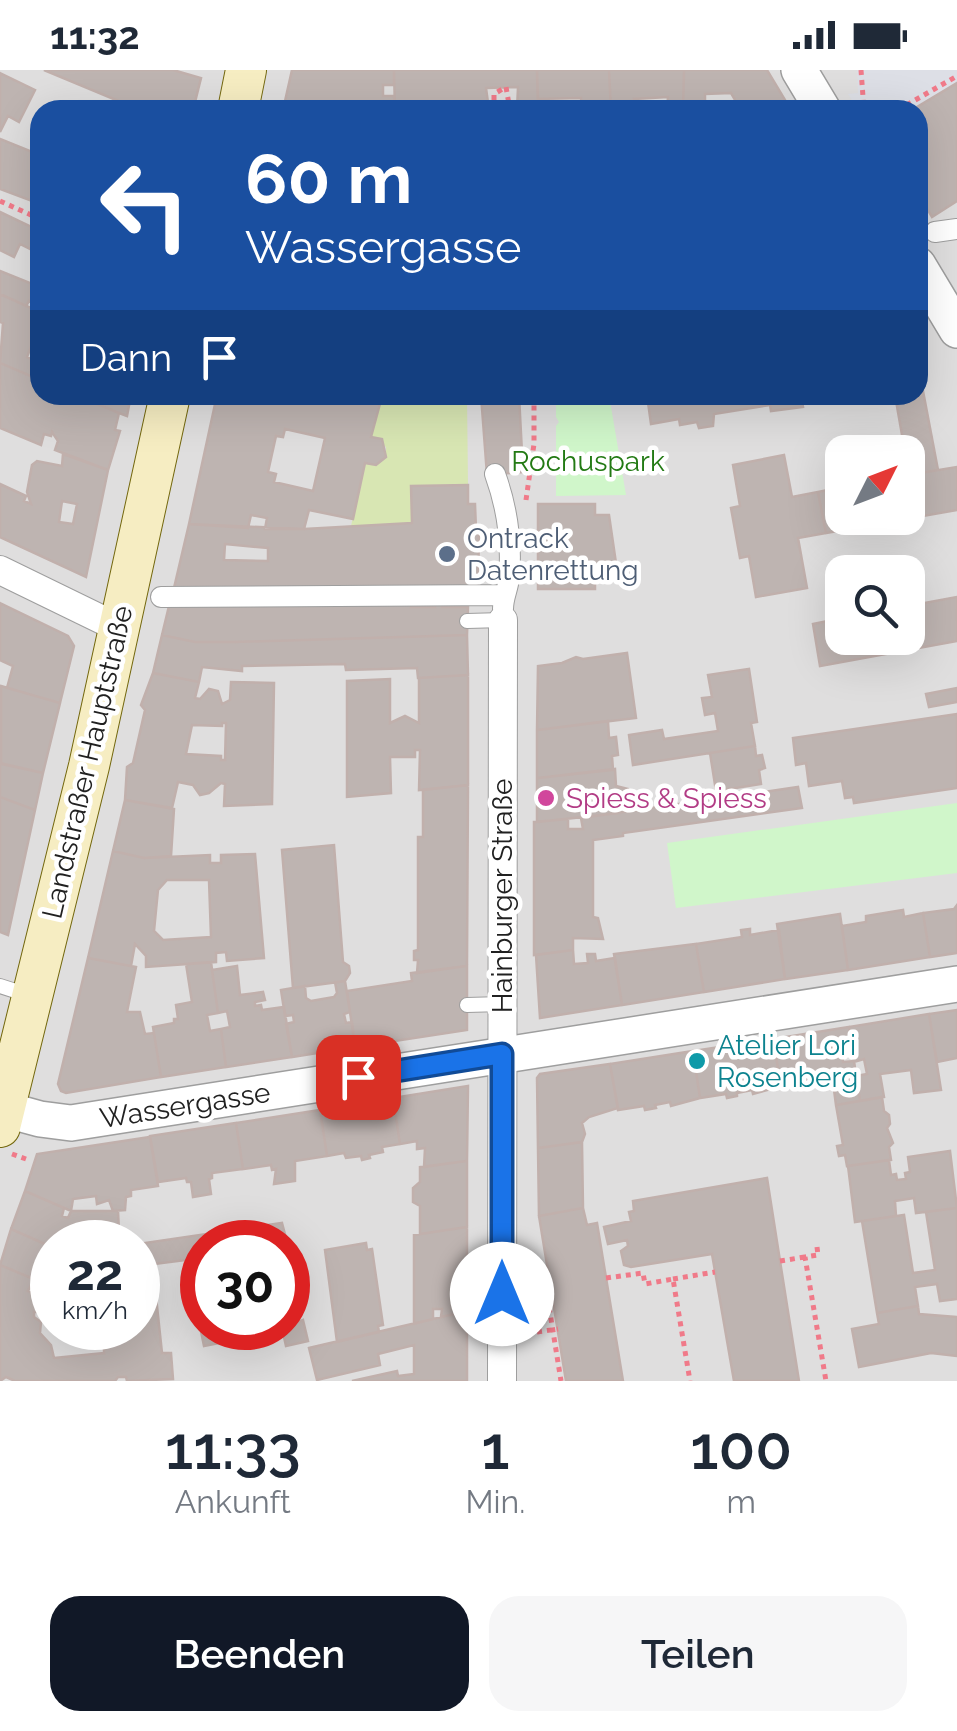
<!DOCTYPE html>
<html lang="de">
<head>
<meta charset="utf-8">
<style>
  :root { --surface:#fff; --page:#f6f6f7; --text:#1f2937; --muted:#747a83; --accent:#111827 }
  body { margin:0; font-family:Raleway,sans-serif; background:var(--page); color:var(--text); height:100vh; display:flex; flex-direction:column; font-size:38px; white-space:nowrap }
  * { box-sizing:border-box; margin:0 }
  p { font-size:32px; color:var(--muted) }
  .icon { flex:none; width:55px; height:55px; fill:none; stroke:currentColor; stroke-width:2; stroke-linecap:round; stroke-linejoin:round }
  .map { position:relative; height:1311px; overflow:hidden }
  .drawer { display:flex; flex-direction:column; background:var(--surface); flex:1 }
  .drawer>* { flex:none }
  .top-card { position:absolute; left:30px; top:30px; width:898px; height:305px; border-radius:30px; box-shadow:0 10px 40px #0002; background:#1a4fa0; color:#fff; overflow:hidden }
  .needle { width:65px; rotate:48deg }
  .tools { position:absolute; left:825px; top:365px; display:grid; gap:20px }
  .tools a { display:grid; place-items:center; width:100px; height:100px; border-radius:20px; background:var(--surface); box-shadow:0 10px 40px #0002; font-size:50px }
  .speed { position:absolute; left:30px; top:1150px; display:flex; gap:20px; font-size:50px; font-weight:700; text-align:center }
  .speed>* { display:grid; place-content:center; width:130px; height:130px; border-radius:50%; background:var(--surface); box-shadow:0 10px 40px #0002; line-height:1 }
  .speed small { font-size:25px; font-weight:400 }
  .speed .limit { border:15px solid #d22; background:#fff; color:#111 }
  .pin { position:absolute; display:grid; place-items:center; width:85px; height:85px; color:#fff; margin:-42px; border-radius:20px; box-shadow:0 5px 15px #0006 }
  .me { position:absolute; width:110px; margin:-55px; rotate:0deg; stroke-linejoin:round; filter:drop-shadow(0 0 8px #0008) }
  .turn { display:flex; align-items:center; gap:35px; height:210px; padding:0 50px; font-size:45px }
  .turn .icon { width:130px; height:130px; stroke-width:2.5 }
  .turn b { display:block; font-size:70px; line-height:85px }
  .then { display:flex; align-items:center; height:95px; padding:0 50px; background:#0003; gap:20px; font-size:38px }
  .eta { display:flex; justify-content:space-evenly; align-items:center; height:170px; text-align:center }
  .eta b { font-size:60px; font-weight:600; line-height:70px }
  .primary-button { display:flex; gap:20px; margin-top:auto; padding:20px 50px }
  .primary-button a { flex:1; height:115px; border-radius:30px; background:var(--accent); color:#fff; font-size:40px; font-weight:600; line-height:115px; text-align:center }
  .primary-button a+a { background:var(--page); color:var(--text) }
  .status { display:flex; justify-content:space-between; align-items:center; height:70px; padding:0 50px; background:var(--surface); direction:ltr }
  .status svg { height:28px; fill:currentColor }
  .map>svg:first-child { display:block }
  .residential { fill:#dfdede; fill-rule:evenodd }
  .grass { fill:#d8e6b3 }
  .park { fill:#d0f6ca }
  .plaza { fill:#dddfe6 }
  .building { fill:#beb4b1; stroke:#c1b0ac; stroke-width:2.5; fill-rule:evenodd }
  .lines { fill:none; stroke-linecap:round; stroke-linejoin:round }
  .service-casing { stroke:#9e9e9e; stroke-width:16 }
  .pedestrian-casing { stroke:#9e9e9e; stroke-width:22 }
  .minor-casing { stroke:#9e9e9e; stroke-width:30 }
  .tertiary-casing { stroke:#9e9e9e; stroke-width:38 }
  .secondary-casing { stroke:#73670d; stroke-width:42 }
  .path { stroke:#f07a89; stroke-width:5; stroke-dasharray:5 5; stroke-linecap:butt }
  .service { stroke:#fff; stroke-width:14 }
  .pedestrian { stroke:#fff; stroke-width:20 }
  .minor { stroke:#fff; stroke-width:28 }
  .tertiary { stroke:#fff; stroke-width:35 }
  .secondary { stroke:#f6edc2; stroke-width:40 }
  .route-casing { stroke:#114b97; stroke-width:25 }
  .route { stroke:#1a73e8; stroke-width:18 }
  .service-dot { fill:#5c6f8a; stroke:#fff; stroke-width:4 }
  .hotel-dot { fill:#d1479c; stroke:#fff; stroke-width:4 }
  .culture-dot { fill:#0f9aa8; stroke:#fff; stroke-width:4 }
  .labels { text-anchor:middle; stroke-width:9; stroke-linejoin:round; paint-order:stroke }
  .park-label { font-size:28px; fill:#237a14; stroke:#fff }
  .service-label { font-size:28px; fill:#4e5e75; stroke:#fff; text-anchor:start }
  .street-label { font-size:28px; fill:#212121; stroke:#fff }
  .hotel-label { font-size:28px; fill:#b23c85; stroke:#fff; text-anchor:start }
  .culture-label { font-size:28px; fill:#0d838f; stroke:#fff; text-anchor:start }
</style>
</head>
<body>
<div class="status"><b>11:32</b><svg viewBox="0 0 49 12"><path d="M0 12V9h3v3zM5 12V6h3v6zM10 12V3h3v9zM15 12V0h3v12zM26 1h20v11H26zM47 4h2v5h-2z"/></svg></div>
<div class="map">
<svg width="957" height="1311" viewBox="0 0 957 1311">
  <rect width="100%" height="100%" fill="#f1ece9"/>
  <path class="residential" d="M0 0H957V1311H0ZM40 40H918V325H40ZM842 382H908V448H842ZM842 502H908V568H842ZM52 1172H138V1258H52ZM202 1172H288V1258H202Z"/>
  <path class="grass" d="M360 325H467L468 415 412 416V453L351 456 365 393 376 395 386 386V377L371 367 381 330Z"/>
  <path class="park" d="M556 325H609L626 425 556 426V356L559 352 556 347Z
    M957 733V803L676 838 667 773Z"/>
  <path class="plaza" d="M857 0H957V14L912 40H858L848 24 858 23Z"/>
  <path class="building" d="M44 0H173L201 8 193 40H140Z
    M292 0H394V15H383V26H394L395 40H283Z
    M394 0H537L538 40H517L518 17 486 18 489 40H446V37L395 40Z
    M537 0H609L611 40H582L581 28 538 29Z
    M609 0H684L683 40H667L668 27 634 29 635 40H611Z
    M684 0H767L791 40H741L731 23 705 24V40H683Z
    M0 3 35 20 19 52 8 46 0 62Z
    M957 13V131L932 147 918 123V40H912Z
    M0 69 40 85V134L0 119Z
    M0 142 40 161V184L20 174 14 187 0 180Z
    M0 201 40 217V242L31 238 33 233 29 231 26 236 0 224Z
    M0 224 40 242V265L36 264 27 287 40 292V310L0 293 3 253 0 252Z
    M0 293 40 310V325H76L119 343 115 360 120 361 108 400 55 380 58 371 52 362 51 366 44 364 41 375 0 358Z
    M923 321 938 400 908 405V382H905L895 325H918V322Z
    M76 325H131L127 346 119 343Z
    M217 325H360L381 330 371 367 382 369 386 387 376 395 365 393 353 449 309 440 304 459H265L267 448 251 445 248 458 189 454ZM285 359 325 368 313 421 274 412 276 404 268 402 276 366 283 367Z
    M481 325H519L523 402 487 405Z
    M647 325H840L802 331 803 337 771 341 770 335 714 344 713 356 699 358 697 352 680 355 679 349 651 354Z
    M63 384 108 400 86 507 0 467V414L26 426 24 431 31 434 27 422 32 395 37 391 62 396ZM62 431 77 434 73 454 59 452Z
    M784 385 792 427 818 422 826 463 798 468 807 518 756 527 749 486 740 488 731 438 740 436 733 395Z
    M957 397V440L826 463 818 422 842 417V448H908V405Z
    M468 415V434H475L476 460H479L478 519 174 518 189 454 304 459 412 453 411 416ZM225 474 268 478V491L224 490Z
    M538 434H595V445H609L618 507 595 506V519H538Z
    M435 518 442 519V537H468L467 565 235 572H195L162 565 169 536 411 526V537H435Z
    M957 527V571L820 596 813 554 842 548V568H908V536Z
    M0 533 68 566 74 576 60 633 7 618 13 596 0 590Z
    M162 565 195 572H235L467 565 468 605 418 608 417 598 346 600 345 594 242 596V601L202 597 199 612 153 603Z
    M627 583 636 648 537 660 538 596 562 593 576 587 583 589Z
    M749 599 757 652 751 653 755 676 633 695 629 665 662 660 664 669 718 661 715 643 705 645 702 628 712 627 708 605Z
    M153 603 199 612 195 628 200 629 209 619 218 621 222 634 230 630 231 612 274 613 272 734 224 736 225 714 221 713 209 723 200 725 193 715 178 712 172 738 125 730 127 697 133 693 145 640 141 635ZM222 653H226L225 690H221V686L186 684 192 655 222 656Z
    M468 605V715L419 720 420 680H415V687H390L391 723 347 727V611L390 609V653L405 646 419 653V608Z
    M1 616 60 633 43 703 1 694Z
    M957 618V632L929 637 926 624Z
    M957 644V718L854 733 853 727 845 728 842 711 809 716 806 693 796 695 793 668Z
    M608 651 609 668 616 667 618 685 612 686 613 700 537 708V660Z
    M755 676 756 686 762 685 765 698 759 700 761 714 716 721 710 683Z
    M0 693 43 703 35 740 0 727Z
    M615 699 616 716 628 719 629 728 619 733 620 743 537 752V708Z
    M468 715 467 896 417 903 418 890H414V881L418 880V767H423V720Z
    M798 717 802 738 623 763V766L593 770V847L598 848 603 869 573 868V880L534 885V752L568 749V759H583L581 748Z
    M0 727 35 740 8 865 0 862Z
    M125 730 174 739 171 786 144 788 113 781Z
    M334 775 343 892 349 896 350 903 345 911 293 918 282 780Z
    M113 781 144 788 210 785V793H221V785L255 784 264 888 227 891 226 882 216 883V892L146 897V886L135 874 131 896 88 888ZM167 810H209L211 867 163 870 154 861 158 820Z
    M957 835V883L930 887 923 843 954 839Z
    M903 840 904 847 923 843 930 887 848 900 842 856 866 852V846Z
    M840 844 848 900 785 909 777 854Z
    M750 859V865L779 860 785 909 704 922 696 874 742 867 741 860Z
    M696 874 704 922 622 935 614 884Z
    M573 880 574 894 588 893 587 884H595L596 891 615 888 622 935 540 948 536 885Z
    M88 888 136 897 127 942H140L145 964 154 963 161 1007 66 1023 61 1021 58 1014Z
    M211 892 218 943 207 945 210 961 221 959 226 997 161 1007 153 957 174 953V949H178L176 935 192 932 186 894Z
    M237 896 240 925 263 922 265 930 255 932V936L261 935 262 940 284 937 292 987 226 997 221 959 230 957 227 941 218 943 212 900Z
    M467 896V960L355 977 347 921 412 911 411 903Z
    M345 911 350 942 344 944 346 953 352 952 355 977 292 987 286 954 294 952 293 945 285 946 281 920 305 916 306 928 311 931 334 927 337 923 335 912Z
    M957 940V988L937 992 929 944Z
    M929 944 941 1020 914 1023 911 1000 880 1004 884 1027 860 1031 856 1006 867 1004 864 989 854 992 849 957Z
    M849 957 852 981 842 983 843 992 854 991 860 1031 836 1035 833 1012 829 1009 812 1012V1016H781L773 969Z
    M773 969 781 1016 753 1024 752 1020 737 1023V1026L727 1028 726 1024 700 1028 693 981Z
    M693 981 700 1028 671 1036 670 1032 655 1035 656 1038 645 1040 644 1036 618 1040 610 994Z
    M610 994 618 1038 589 1047 582 1053 585 1064 582 1072 538 1078 537 1008 540 1004Z
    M468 1016 467 1091 424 1097 425 1078 417 1079V1071L400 1074 393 1028Z
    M882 1027 884 1041 889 1045 890 1054 887 1058 893 1073 889 1077 891 1090 847 1096 845 1085 839 1086 837 1076 843 1075 836 1035Z
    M393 1028 400 1074 382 1077 383 1082 369 1085 370 1088 362 1090 361 1086 346 1088 344 1083 327 1086 320 1039Z
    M320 1040 327 1086 295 1091V1111L274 1114 276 1099 272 1100 271 1095 243 1099 236 1053Z
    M236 1053 243 1099 212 1103V1108L209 1109 211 1124 193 1127 191 1112H187L186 1108 158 1112 150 1066Z
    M150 1067 158 1116 131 1120V1126L126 1127 125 1140 113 1141 109 1130 97 1134 96 1126 73 1129 71 1141 25 1121 37 1084Z
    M582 1072 583 1138 539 1146 538 1078Z
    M950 1081 957 1138 916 1143 914 1128 895 1131 896 1146 855 1152 848 1096 889 1090 891 1105 896 1104 897 1110 906 1109 905 1103 910 1102 908 1087Z
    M467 1091V1157L420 1164V1136L413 1132V1118L420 1112V1097Z
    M767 1108 780 1191 799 1311H734L712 1184 631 1197 624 1195 621 1181 628 1176 627 1170 608 1174 604 1157 631 1151 629 1142 634 1141 633 1131Z
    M25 1121 64 1138 62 1146 68 1148 71 1141H118L119 1161 64 1160 59 1172 49 1176 11 1159Z
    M583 1138 587 1155 597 1153 623 1311H566L539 1146Z
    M957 1138V1229L940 1231 937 1214 915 1217 918 1236 877 1243 862 1151 904 1145 913 1203 935 1200 926 1142Z
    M282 1153 287 1172H202V1188L138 1196V1174Z
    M467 1157V1241L441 1247 442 1239H433V1249L414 1254V1165Z
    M11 1159 52 1177V1201L45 1214 0 1195Z
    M366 1173 367 1180 372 1179 383 1255 378 1256 379 1262 337 1272 325 1180Z
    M0 1195 34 1209 28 1221 37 1225H47L45 1214H52V1242H34V1247L41 1252 40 1263 51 1275 54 1288 104 1283V1274L94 1272 90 1266 93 1258H113V1270H126V1258H138V1210L154 1208 162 1283H171L173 1309 127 1311 126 1307H118L115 1311H15L6 1307 0 1311Z
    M202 1225V1258H274L275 1262 204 1276 194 1227Z
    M918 1236 919 1244 957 1247V1286L931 1283 859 1297 852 1259 879 1254 877 1243Z
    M467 1241V1311H352L397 1301 398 1306 414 1304V1275L378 1284 380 1295 317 1310 309 1278Z
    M303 1250 308 1271 286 1276 282 1258Z"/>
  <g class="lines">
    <defs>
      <path id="service" d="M467 551 503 550
        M0 916 28 925
        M467 935 502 934
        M467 1248 502 1247"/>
      <path id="pedestrian" d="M935 162 957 159
        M495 404C507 437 512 473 509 508 508 519 503 527 503 539
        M161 527 503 525"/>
      <path id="minor" d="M0 500 117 557
        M502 1311 503 550"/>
      <path id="tertiary" d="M799 0 823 40
        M918 195 957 260
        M0 1038 40 1049 71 1053 957 914"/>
      <path id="secondary" d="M238 40 246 0
        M0 1057 89 696 170 325"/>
    </defs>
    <use href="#service" class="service-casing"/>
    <use href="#pedestrian" class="pedestrian-casing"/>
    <use href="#minor" class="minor-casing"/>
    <use href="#tertiary" class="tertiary-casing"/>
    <use href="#secondary" class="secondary-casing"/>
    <path class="path" d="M861 0 864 40
      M494 40V24L506 17 510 40
      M898 40 957 6
      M0 131 40 149
      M918 132 926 146
      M526 430 534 374V325
      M12 1084 26 1089
      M817 1177 818 1185 805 1187 826 1311
      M780 1191 805 1187
      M606 1208 643 1203 645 1214 673 1209 690 1311
      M673 1209 715 1202
      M546 1218 561 1311
      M524 1220 551 1217
      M537 1262 558 1259"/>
    <use href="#service" class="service"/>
    <use href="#pedestrian" class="pedestrian"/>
    <use href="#minor" class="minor"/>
    <use href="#tertiary" class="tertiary"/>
    <use href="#secondary" class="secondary"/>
  </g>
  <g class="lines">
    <defs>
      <path id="route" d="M358 1007 502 984V1224"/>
    </defs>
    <use href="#route" class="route-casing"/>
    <use href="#route" class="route"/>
  </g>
  <circle class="service-dot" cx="447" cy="484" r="10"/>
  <circle class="hotel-dot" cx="546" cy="728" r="10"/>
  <circle class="culture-dot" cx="697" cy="991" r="10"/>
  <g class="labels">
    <g class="park-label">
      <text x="588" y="401">Rochuspark</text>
    </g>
    <g class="service-label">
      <text x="467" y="478">Ontrack<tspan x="467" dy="32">Datenrettung</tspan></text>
    </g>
    <g class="street-label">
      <text transform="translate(87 692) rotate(-77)" y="10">Landstraßer Hauptstraße</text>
      <text transform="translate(502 826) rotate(-90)" y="10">Hainburger Straße</text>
      <text transform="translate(185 1035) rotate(-9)" y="10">Wassergasse</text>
    </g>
    <g class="hotel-label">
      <text x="566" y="738">Spiess &amp; Spiess</text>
    </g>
    <g class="culture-label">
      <text x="717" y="985">Atelier Lori<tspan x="717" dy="32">Rosenberg</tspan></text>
    </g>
  </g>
</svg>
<div class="tools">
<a><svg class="needle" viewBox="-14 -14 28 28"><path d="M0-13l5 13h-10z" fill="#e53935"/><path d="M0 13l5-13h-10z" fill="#747a83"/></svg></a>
<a><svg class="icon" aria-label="search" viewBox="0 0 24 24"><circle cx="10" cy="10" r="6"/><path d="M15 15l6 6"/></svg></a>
</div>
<div class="speed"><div>22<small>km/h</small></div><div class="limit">30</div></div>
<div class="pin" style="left:358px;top:1007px;background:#d93025"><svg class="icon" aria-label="arrive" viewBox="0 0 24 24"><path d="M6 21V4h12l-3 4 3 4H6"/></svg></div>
<svg class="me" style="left:502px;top:1224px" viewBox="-20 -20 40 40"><circle r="19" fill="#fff"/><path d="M0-13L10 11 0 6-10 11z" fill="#1a73e8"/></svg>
<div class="top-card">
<div class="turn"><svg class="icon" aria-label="left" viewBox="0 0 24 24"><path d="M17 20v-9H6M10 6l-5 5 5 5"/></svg><div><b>60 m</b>Wassergasse</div></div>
<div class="then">Dann<svg class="icon" aria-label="arrive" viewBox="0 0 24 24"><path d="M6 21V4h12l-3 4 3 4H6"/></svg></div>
</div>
</div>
<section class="drawer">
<div class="eta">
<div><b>11:33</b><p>Ankunft</p></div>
<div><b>1</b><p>Min.</p></div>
<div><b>100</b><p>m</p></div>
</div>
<div class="primary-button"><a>Beenden</a><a>Teilen</a></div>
</section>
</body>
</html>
